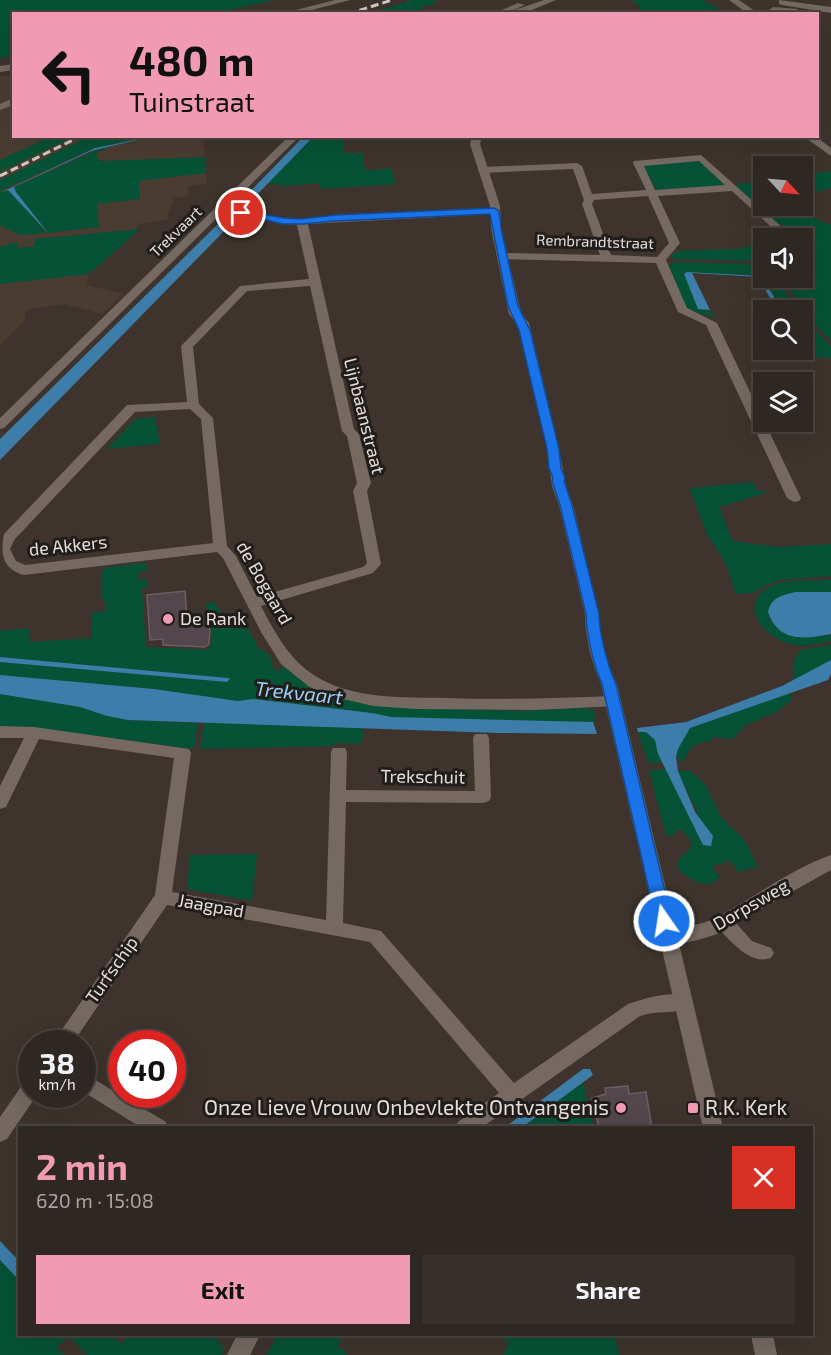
<!DOCTYPE html>
<html lang="en">
<head>
<meta charset="utf-8">
<style>
  :root { --surface:#2e2722; --page:#362f2a; --text:#f1f3f6; --muted:#a7a5a5; --line:#494440; --accent:#f19ab4 }
  body { margin:0; font-family:"Exo 2",sans-serif; background:var(--page); color:var(--text); height:100vh; display:flex; flex-direction:column; font-size:22px; white-space:nowrap }
  * { box-sizing:border-box; margin:0 }
  p { font-size:20px; color:var(--muted) }
  .icon { flex:none; width:33px; height:33px; fill:none; stroke:currentColor; stroke-width:2; stroke-linecap:round; stroke-linejoin:round }
  .map { position:relative; flex:1; overflow:hidden }
  .side { position:absolute; left:18px; top:1126px; width:795px; height:210px; display:flex; flex-direction:column; background:var(--surface); border-radius:0px; box-shadow:0 6px 24px #0002,0 0 0 2px var(--line) }
  .side>* { flex:none }
  .hud { position:absolute; left:12px; top:12px; width:807px; height:126px; border-radius:0px; box-shadow:0 6px 24px #0002,0 0 0 2px var(--line); background:#f19ab4; color:#111; overflow:hidden }
  .needle { width:39px; rotate:116deg }
  .tools { position:absolute; left:753px; top:156px; display:grid; gap:12px }
  .tools a { display:grid; place-items:center; width:60px; height:60px; border-radius:0px; background:var(--surface); box-shadow:0 6px 24px #0002,0 0 0 2px var(--line); font-size:30px }
  .speed { position:absolute; left:18px; top:1030px; display:flex; gap:12px; font-size:30px; font-weight:700; text-align:center }
  .speed>* { display:grid; place-content:center; width:78px; height:78px; border-radius:50%; background:var(--surface); box-shadow:0 6px 24px #0002,0 0 0 2px var(--line); line-height:1 }
  .speed small { font-size:15px; font-weight:400 }
  .speed .limit { border:9px solid #d22; background:#fff; color:#111 }
  .pin { position:absolute; display:grid; place-items:center; width:51px; height:51px; color:#fff; margin:-26px; border:3px solid #fff; border-radius:50%; box-shadow:0 2px 6px #0007 }
  .me { position:absolute; width:66px; margin:-33px; rotate:347deg; stroke-linejoin:round; filter:drop-shadow(0 0 4px #0008) }
  .turn { display:flex; align-items:center; gap:21px; height:126px; padding:0 18px; font-size:27px }
  .turn .icon { width:78px; height:78px; stroke-width:2.5 }
  .turn b { display:block; font-size:42px; line-height:51px }
  .round { display:grid; place-items:center; flex:none; width:63px; height:63px; border-radius:0px; background:var(--page) }
  .headline { display:flex; align-items:center; justify-content:space-between; height:102px; padding:0 18px }
  h1 { font-size:36px; font-weight:700; line-height:45px; color:var(--accent) }
  .button { display:flex; gap:12px; margin-top:auto; padding:12px 18px }
  .button a { flex:1; height:69px; border-radius:0px; background:var(--accent); color:#111; font-size:24px; font-weight:700; line-height:69px; text-align:center }
  .button a+a { background:var(--page); color:var(--text) }
  .map>svg:first-child { display:block }
  .built { fill:#4b3c31 }
  .green { fill:#065236 }
  .water { fill:#3c7da9 }
  .building { fill:#53474d; stroke:#6a5e64; stroke-width:1.5 }
  .lines { fill:none; stroke-linecap:round; stroke-linejoin:round }
  .minor { fill:#756962; fill-rule:evenodd }
  .tertiary { fill:#756962; fill-rule:evenodd }
  .secondary { fill:#756962; fill-rule:evenodd }
  .rail { stroke:#d0c9c5; stroke-width:3; stroke-dasharray:8 4; stroke-linecap:butt }
  .route { fill:#1a73e8; stroke:#114b97; stroke-width:1.5 }
  .poi-dot { fill:#f19ab4; stroke:#211d1a; stroke-width:2 }
  .labels { text-anchor:middle; stroke-width:6; stroke-linejoin:round; paint-order:stroke }
  .far-street-label { font-size:15px; fill:#e5deda; stroke:#211d1a }
  .street-label { font-size:18px; fill:#e5deda; stroke:#211d1a }
  .poi-label { font-size:18px; fill:#e5deda; stroke:#211d1a; text-anchor:start }
  .water-label { font-size:20px; font-style:italic; fill:#9dd0f6; stroke:#211d1a }
  .near-poi-label { font-size:21px; fill:#e5deda; stroke:#211d1a; text-anchor:end }
</style>
</head>
<body>
<div class="map">
<svg width="831" height="1355" viewBox="0 0 831 1355">
  <rect width="100%" height="100%" fill="#3e342d"/>
  <path class="built" d="M13 75 14 136 203 137 207 184 187 186 189 196 174 198 167 219 138 224 137 230 89 271 87 285 123 294 102 314 65 304 26 310 24 321 0 345V77Z"/>
  <path class="green" d="M0 0H275L212 14H14L13 56 0 58Z
    M414 0H436L434 1 436 3 421 7 420 13H390L386 11 369 13Z
    M632 0H701L721 9 643 13 640 10 641 8Z
    M352 136V138L343 140 344 153H363L365 171 391 168 396 184 321 189 319 183 285 186 268 183 313 137 334 139 336 137Z
    M50 137H73L0 172V160Z
    M88 137H147L95 148 0 191V180Z
    M106 146V149L95 154 100 161 206 157V173L139 181 140 199 97 204 99 227 48 233 16 192 14 187Z
    M700 161 723 182 722 186 656 190 643 165Z
    M831 171V188L809 194 803 189 802 175Z
    M763 181V189L748 192 763 191V199L755 197 756 200 763 202 764 206H778L831 225V341L814 324 782 278H802V238H790L788 226 775 223 736 187 737 184Z
    M6 190 13 194 47 233 21 235 0 226V193Z
    M140 229 89 274 0 284V247L17 242 18 248 35 246 34 239Z
    M763 244V261L673 259 671 256 676 251 736 249Z
    M674 262 748 264 763 269 764 277 759 275 684 273 715 318 687 309 669 266Z
    M764 278H775L798 310H782Z
    M802 317 831 346V358L809 357 803 346Z
    M155 417 160 444 107 449 135 419Z
    M753 482 758 491 769 492 719 507 733 541 778 547 831 544V576L779 580 762 587 754 593 736 594 726 564 707 535 690 488Z
    M146 563 147 571 138 572 139 580 147 579 148 587 142 588 146 647 208 650C216 633 210 621 205 603H215L231 627 244 622 259 649 267 652 272 661 273 668 279 671 284 666 308 685 331 696 350 700 421 708 520 711 584 708 594 710 595 723 391 717 372 713 253 699 238 701 154 689 0 675V662L229 681 228 678 0 657V631L30 628 29 642 92 638 91 613 106 611 105 601 101 599V572L107 567Z
    M831 579V592H796L768 612 771 622 813 637 831 635V641C817 644 804 648 790 644 763 637 736 603 771 586 789 578 812 582 831 579Z
    M831 645V660L793 681V663L800 650Z
    M790 693 792 700 776 712 746 725 733 739 712 737V741C698 742 689 745 685 760L677 761 678 749 690 728Z
    M0 694 80 707 107 716 128 720 198 723 194 749 37 728 0 726Z
    M235 722 354 727 363 729 362 744 334 743 333 746 200 749 204 723Z
    M638 732H646L655 740 663 763H648Z
    M667 769 703 845 699 817 678 771 689 770 705 784 721 817 745 841 758 867 738 872 731 861 714 865 713 867 719 877C709 892 688 879 678 869V860L690 849 692 842 682 830 675 831 673 836H666L649 770Z
    M257 854 252 901 187 889 190 855Z
    M583 1082 594 1128H521L523 1127Z
    M0 1260 19 1280 20 1335H113L121 1344 130 1335H215L224 1350 221 1355H87L69 1336 57 1347 64 1355H0Z
    M278 1335H344L337 1346 347 1353V1355H266Z
    M497 1335H615L619 1355H503L509 1343Z"/>
  <path class="water" d="M150 137 91 151 14 187 16 192 48 233 8 190 0 193 95 148Z
    M303 137H313L243 209 235 207Z
    M226 216 237 218 0 460V439Z
    M687 272 761 276 782 310H777L758 277 692 273 710 310 698 309 684 274Z
    M796 592H831V634C804 639 779 643 768 612 771 597 783 595 796 592Z
    M0 657 228 678 230 679 227 682 0 662Z
    M831 660V674L828 680 690 728 678 749 676 757 678 771 695 812 713 836 711 846 703 845 658 754 655 740 646 732H638L637 728 686 722 782 686Z
    M0 675 154 689 238 701 253 699 372 713 391 717 593 722 597 734 498 733 128 720 107 716 80 707 0 694Z
    M583 1069H590L593 1075 521 1128H504Z
    M0 1241 19 1261V1280L0 1260Z"/>
  <path class="building" d="M185 591 187 620 205 618 210 630 209 644 205 647 163 645V639L150 640 147 595Z
    M628 1086 629 1094 646 1092 652 1128H599L592 1098 606 1094 605 1088Z"/>
  <g class="lines">
    <path class="minor" d="M729 0H739L759 14H748Z
      M779 0 831 7V13L782 5 779 4Z
      M773 7 797 9 801 12H770L769 10Z
      M14 98V105L0 110V104Z
      M289 136H300L228 207 283 218 302 219 335 215 494 208 499 211 494 214 308 224 354 429 359 434 371 483 367 491 381 564 373 573 261 606C275 633 290 661 317 677 355 700 405 697 447 698 503 700 558 698 613 696L618 698 621 702 618 706 535 710 416 709 373 706 326 695 308 686 281 664 261 632 223 558 217 552 24 575C3 569 0 555 4 534L127 405 187 402 181 346 240 286 309 279 297 225 223 212 4 428 0 429V418ZM310 286 342 431 347 436 357 483 353 491 367 563 363 567 257 597 236 556 227 546 213 418 199 404 193 347 247 291ZM190 409 201 419 213 543 25 565 16 561 10 549 15 539 135 412Z
      M803 136H815L831 148V156Z
      M701 155 791 235 786 238 782 237 732 191 658 196 680 243 666 260 687 308 717 323 801 498 799 501 794 502 787 498 706 325 678 312 656 263 502 259 497 256 502 253 600 255 582 204 584 200 573 169 482 173 477 170 482 167 577 163 582 166 592 194 646 190 633 163 634 161ZM699 161 725 185 655 190 644 166ZM648 196 669 243 657 257 611 255 592 204 594 200Z
      M0 726 34 727 189 749 191 753 172 892 326 920 331 752 333 748H345L347 752 346 790 475 791 473 738 475 734H487L489 738 491 797 489 801 483 803 346 802 343 923 381 931 514 1083 628 1004C646 998 671 990 690 997L693 1003 690 1009C674 1014 657 1010 640 1016L481 1128H455L458 1122 499 1093 370 942 167 905 72 1044H52L155 895 174 758 39 739 6 807 0 809V786L24 738H0Z
      M831 855V870L736 923 752 941 771 948 774 953 771 958C752 965 734 945 722 932 704 939 679 947 661 940L658 935 661 930C677 924 695 928 711 920 752 900 788 870 831 855Z
      M82 1072 166 1122 169 1128H142L82 1091Z
      M32 1079V1095H37L7 1139 0 1142V1117L25 1081Z
      M237 1335H260L250 1355H227Z"/>
    <path class="tertiary" d="M544 0H556L522 14H492L518 3 525 5 509 12Z
      M472 136H482L480 144 500 206 501 228 521 313 529 323 559 449 566 486 573 505 599 614C599 637 607 664 617 684L723 1128H703L601 684C592 664 585 637 585 614L559 505 552 486 547 449 517 324 509 314 491 228 490 206 470 144Z
      M751 1335H773L777 1355H755Z"/>
    <path class="secondary" d="M335 0H350L297 14H280Z
      M14 64V70L0 72V66Z"/>
    <path class="rail" d="M348 14 392 0
      M0 176 81 136"/>
  </g>
  <path class="route" d="M494 208 499 211 501 228 518 306 530 330 559 449 561 468 565 478 564 481 572 505 599 614C599 633 608 667 616 684L672 921 669 925 664 927 658 925 656 921 602 684C594 667 586 633 586 614L560 505 552 481 553 478 549 468 547 449 519 330 508 306 490 214 335 221 302 224H283L236 213 241 210 283 218 302 219 335 215Z"/>
  <g class="poi-dot">
    <circle cx="168" cy="619" r="6"/>
    <circle cx="621" cy="1108" r="6"/>
    <rect x="687" y="1102" width="12" height="12" rx="3"/>
  </g>
  <g class="labels">
    <g class="far-street-label">
      <text transform="translate(176 232) rotate(-44)" y="5">Trekvaart</text>
      <text transform="translate(595 242) rotate(2)" y="5">Rembrandtstraat</text>
    </g>
    <g class="street-label">
      <text transform="translate(364 416) rotate(76)" y="6">Lijnbaanstraat</text>
      <text transform="translate(68 546) rotate(-6)" y="6">de Akkers</text>
      <text transform="translate(264 583) rotate(60)" y="6">de Bogaard</text>
      <text transform="translate(423 777) rotate(1)" y="6">Trekschuit</text>
      <text transform="translate(751 905) rotate(-30)" y="6">Dorpsweg</text>
      <text transform="translate(211 906) rotate(10)" y="6">Jaagpad</text>
      <text transform="translate(112 970) rotate(-55)" y="6">Turfschip</text>
    </g>
    <g class="poi-label">
      <text x="180" y="625">De Rank</text>
    </g>
    <g class="water-label">
      <text transform="translate(299 693) rotate(6)" y="7">Trekvaart</text>
    </g>
    <g class="near-poi-label">
      <text x="609" y="1115">Onze Lieve Vrouw Onbevlekte Ontvangenis</text>
      <text x="705" y="1115" text-anchor="start">R.K. Kerk</text>
    </g>
  </g>
</svg>
<div class="tools">
<a><svg class="needle" viewBox="-14 -14 28 28"><path d="M0-13l5 13h-10z" fill="#e53935"/><path d="M0 13l5-13h-10z" fill="#a7a5a5"/></svg></a>
<a><svg class="icon" aria-label="sound" viewBox="0 0 24 24"><path d="M4 9h4l5-4v14l-5-4H4zM17 9q2 3 0 6"/></svg></a>
<a><svg class="icon" aria-label="search" viewBox="0 0 24 24"><circle cx="10" cy="10" r="6"/><path d="M15 15l6 6"/></svg></a>
<a><svg class="icon" aria-label="layers" viewBox="0 0 24 24"><path d="M12 4l9 5-9 5-9-5zM3 14l9 5 9-5"/></svg></a>
</div>
<div class="speed"><div>38<small>km/h</small></div><div class="limit">40</div></div>
<div class="pin" style="left:241px;top:213px;background:#d93025"><svg class="icon" aria-label="arrive" viewBox="0 0 24 24"><path d="M6 21V4h12l-3 4 3 4H6"/></svg></div>
<svg class="me" style="left:664px;top:921px" viewBox="-20 -20 40 40"><circle r="17" fill="#1a73e8" stroke="#fff" stroke-width="3"/><path d="M0-11L8 9 0 5-8 9z" fill="#fff"/></svg>
<div class="hud">
<div class="turn"><svg class="icon" aria-label="left" viewBox="0 0 24 24"><path d="M17 20v-9H6M10 6l-5 5 5 5"/></svg><div><b>480 m</b>Tuinstraat</div></div>
</div>
<section class="side">
<div class="headline"><div><h1>2 min</h1><p>620 m · 15:08</p></div><a class="round" style="background:#d93025;color:#fff"><svg class="icon" aria-label="close" viewBox="0 0 24 24"><path d="M6 6l12 12M18 6L6 18"/></svg></a></div>
<div class="button"><a>Exit</a><a>Share</a></div>
</section>
</div>
</body>
</html>
